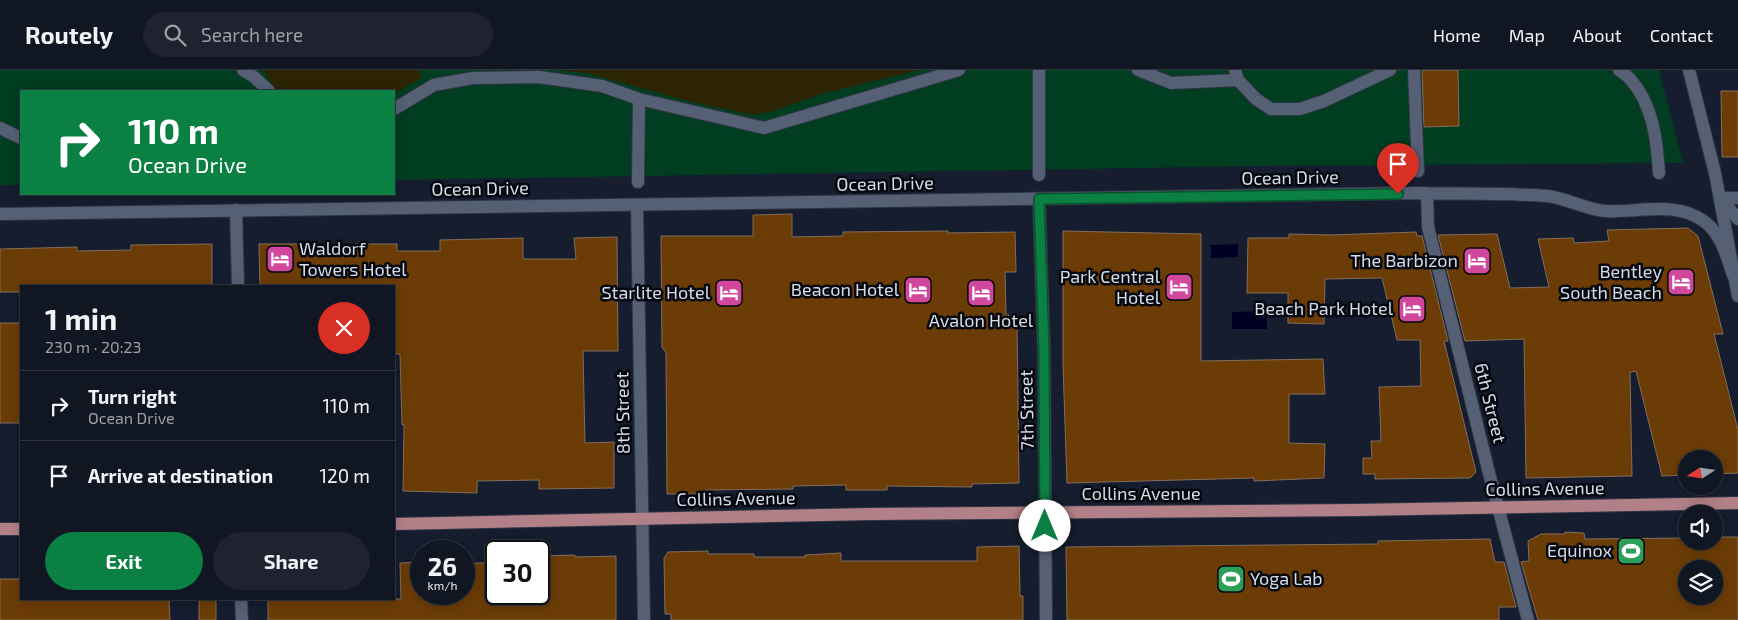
<!DOCTYPE html>
<html lang="en">
<head>
<meta charset="utf-8">
<style>
  :root { --surface:#101622; --page:#1e232f; --text:#f1f3f6; --muted:#9c9fa5; --line:#303540; --accent:#0b8043 }
  body { margin:0; font-family:"Exo 2",sans-serif; background:var(--page); color:var(--text); height:100vh; display:flex; flex-direction:column; font-size:19px; white-space:nowrap }
  * { box-sizing:border-box; margin:0 }
  p { font-size:16px; color:var(--muted) }
  .icon { flex:none; width:28px; height:28px; fill:none; stroke:currentColor; stroke-width:2; stroke-linecap:round; stroke-linejoin:round }
  .map { position:relative; flex:1; overflow:hidden }
  .sheet { position:absolute; left:20px; top:215px; width:375px; height:315px; display:flex; flex-direction:column; background:var(--surface); border-radius:0px; box-shadow:0 2px 12px #0003,0 0 0 1px var(--line) }
  .sheet>* { flex:none }
  .top-card { position:absolute; left:20px; top:20px; width:375px; height:105px; border-radius:0px; box-shadow:0 2px 12px #0003,0 0 0 1px var(--line); background:#0b8043; color:#fff; overflow:hidden }
  .needle { width:32px; rotate:258deg }
  .tools { position:absolute; left:1678px; top:380px; display:grid; gap:10px }
  .tools a { display:grid; place-items:center; width:45px; height:45px; border-radius:50%; background:var(--surface); box-shadow:0 2px 12px #0003,0 0 0 1px var(--line); font-size:25px }
  .speed { position:absolute; left:410px; top:470px; display:flex; gap:10px; font-size:25px; font-weight:700; text-align:center }
  .speed>* { display:grid; place-content:center; width:65px; height:65px; border-radius:50%; background:var(--surface); box-shadow:0 2px 12px #0003,0 0 0 1px var(--line); line-height:1 }
  .speed small { font-size:12px; font-weight:400 }
  .speed .limit { border:2px solid #111; border-radius:8px; background:#fff; color:#111 }
  .pin { position:absolute; display:grid; place-items:center; width:42px; height:42px; color:#fff; margin:-51px -21px; border-radius:50% 50% 50% 0; rotate:-45deg; box-shadow:0 0 5px #0007 }
  .pin .icon { rotate:45deg }
  .me { position:absolute; width:55px; margin:-28px; rotate:0deg; stroke-linejoin:round; filter:drop-shadow(0 0 4px #0008) }
  .turn { display:flex; align-items:center; gap:18px; height:105px; padding:0 25px; font-size:22px }
  .turn .icon { width:65px; height:65px; stroke-width:2.5 }
  .turn b { display:block; font-size:35px; line-height:42px }
  .round { display:grid; place-items:center; flex:none; width:52px; height:52px; border-radius:26px; background:var(--page) }
  .headline { display:flex; align-items:center; justify-content:space-between; height:85px; padding:0 25px }
  h1 { font-size:30px; font-weight:700; line-height:38px }
  .button { display:flex; gap:10px; margin-top:auto; padding:10px 25px }
  .button a { flex:1; height:58px; border-radius:30px; background:var(--accent); color:#fff; font-size:20px; font-weight:700; line-height:58px; text-align:center }
  .button a+a { background:var(--page); color:var(--text) }
  ul { padding:0; list-style:none }
  li { display:flex; align-items:center; gap:15px; height:70px; padding:0 25px; border-top:1px solid var(--line) }
  li div { flex:1 }
  li b { display:block; font-size:19px }
  li em { font-style:normal }
  header { display:flex; align-items:center; gap:30px; box-sizing:border-box; height:70px; padding:0 25px; background:var(--surface); border-bottom:1px solid var(--line) }
  header strong { font-size:24px }
  nav { display:flex; gap:28px; margin-inline-start:auto; font-size:18px }
  .search { width:350px; height:45px; background:var(--page); display:flex; align-items:center; gap:12px; box-sizing:border-box; padding:0 18px; border-radius:28px; color:var(--muted); font-size:19px }
  .map>svg:first-child { display:block }
  .green { fill:#013d21 }
  .sand { fill:#2c2403 }
  .water { fill:#000026 }
  .building { fill:#6b3c05; stroke:#826e5d; fill-rule:evenodd }
  .lines { fill:none; stroke-linecap:round; stroke-linejoin:round }
  .minor-casing { stroke:#313644; stroke-width:14 }
  .major-casing { stroke:#313644; stroke-width:14 }
  .minor { stroke:#566075; stroke-width:12 }
  .major { stroke:#b28088; stroke-width:12 }
  .route-casing { stroke:#07532c; stroke-width:12 }
  .route { stroke:#0b8043; stroke-width:9 }
  .labels { text-anchor:middle; stroke-width:5; stroke-linejoin:round; paint-order:stroke }
  .street-label { font-size:18px; fill:#d6dce8; stroke:#05070f }
  .poi-label { font-size:18px; fill:#d6dce8; stroke:#05070f; text-anchor:end }
</style>
</head>
<body>
<header>
<strong>Routely</strong>
<div class="search"><svg class="icon" aria-label="search" viewBox="0 0 24 24"><circle cx="10" cy="10" r="6"/><path d="M15 15l6 6"/></svg>Search here</div>
<nav><a>Home</a><a>Map</a><a>About</a><a>Contact</a></nav>
</header>
<div class="map">
<svg width="1738" height="550" viewBox="0 0 1738 550">
  <rect width="100%" height="100%" fill="#151d2e"/>
  <path class="green" d="M0 0H1659L1683 93 1258 96 394 110V21H21V115H0Z"/>
  <path class="sand" d="M263 0H419L421 8 394 24V21H280L275 18Z
    M555 0H920L821 24 770 42 752 45 688 31 587 3Z"/>
  <path class="water" d="M1238 174V187L1211 188V175Z
    M1267 241V259H1232V242Z"/>
  <path class="building" d="M1422 0H1458L1459 56 1424 57Z
    M1721 21H1738V87H1722Z
    M792 144V167L843 166V162L948 161V163L1015 162 1016 202H1005L1006 245H1009V254H1017L1019 413 972 414V417L887 416V420H846V415L793 416V419L705 420V424H667L666 283 662 277 661 166H753V145Z
    M1688 158 1698 166 1723 264H1714L1738 360V403L1714 404V389H1686V405L1662 406 1636 301 1630 302 1632 406 1526 408 1524 269 1465 271 1438 165 1497 164 1510 218 1549 217 1538 169 1573 168 1574 173 1609 171 1607 160Z
    M1063 161 1201 164V291L1323 289 1325 324H1289V373L1325 374 1324 408 1254 411V408L1067 413 1063 295Z
    M1416 162 1417 166H1422L1448 271H1444L1476 402 1470 408 1375 409V404H1363V388H1372L1371 371H1381L1379 317 1421 316 1420 270H1397L1382 208 1325 209 1324 254 1288 253V223H1247L1248 168H1289V164L1331 165Z
    M617 167 618 281H583L585 373 614 372V418L539 419V410L477 411V423L403 421 404 354 402 355 400 284H394V216H260L259 174H300V183H355V174H397V181H440V170L523 168V189H576L574 168Z
    M212 174V216H21V222H0V179L77 177V181L131 180V175Z
    M0 253H21V353H0Z
    M1565 462 1584 463 1585 469 1686 468V471H1714V467H1738V550H1538L1521 492 1529 491 1528 471 1541 464H1565ZM1686 499H1714V526H1686Z
    M1490 469 1495 492H1504L1516 537H1499V550H1067L1066 477 1378 474V471Z
    M1019 476 1020 526H1023V550H671V544H665L664 488 668 482 708 481V484H754V487H805V485L841 483V491H977V477Z
    M575 485V487L616 486V550H268V529H401L400 493 421 492V524H464V493H496V524H539V486Z
    M0 509H21V529H169L170 550H0Z
    M199 529H216V550H199Z"/>
  <g class="lines">
    <defs>
      <path id="minor" d="M243 0 254 7 269 21
        M1039 0V105
        M1138 0 1171 13 1238 10
        M1235 0 1238 10 1256 29 1271 39H1300L1324 31 1390 0
        M1414 0 1418 101
        M1619 0C1623 3 1628 6 1631 10 1653 35 1657 71 1659 103
        M1689 0 1715 103 1738 226
        M394 39 434 15 473 8 539 7 602 16 639 29 764 58 959 0
        M0 58 21 68
        M638 112 639 29
        M1427 123 1428 157 1489 403 1528 550
        M1720 128H1738
        M1039 129 1044 282 1046 550
        M1722 130 1738 149
        M637 135 644 550
        M236 140 238 216
        M0 144 1418 123C1461 124 1504 123 1547 126 1567 128 1586 140 1606 141 1638 143 1677 130 1705 152 1721 164 1727 187 1733 205
        M241 529 242 550"/>
      <path id="major" d="M394 454 870 444 1356 440 1738 433
        M0 459H21"/>
    </defs>
    <use href="#minor" class="minor-casing"/>
    <use href="#major" class="major-casing"/>
    <use href="#minor" class="minor"/>
    <use href="#major" class="major"/>
  </g>
  <g class="lines">
    <defs>
      <path id="route" d="M1045 456 1044 282 1039 129 1398 124"/>
    </defs>
    <use href="#route" class="route-casing"/>
    <use href="#route" class="route"/>
  </g>
  <defs>
    <symbol id="hotel-square" viewBox="-11 -11 22 22"><rect x="-9" y="-9" width="18" height="18" rx="4" fill="#d1479c" stroke="#05070f"/><path d="M-6-4.5h1.5V1H6V5H4.5V3h-9V5H-6ZM-4 0a1.8 1.8 0 1 1 3.6 0ZM.5 0V-2.5h3Q6-2.5 6 0Z" fill="#fff"/></symbol>
    <symbol id="stadium-square" viewBox="-11 -11 22 22"><rect x="-9" y="-9" width="18" height="18" rx="4" fill="#2e9e5b" stroke="#05070f"/><path d="M0-5a6.5 5 0 1 0 0 10a6.5 5 0 1 0 0-10ZM-3.5-1.8h7v3.6h-7Z" fill="#fff"/></symbol>
  </defs>
  <g fill-rule="evenodd">
    <use href="#hotel-square" x="264" y="173" width="32" height="32"/>
    <use href="#hotel-square" x="1461" y="175" width="32" height="32"/>
    <use href="#hotel-square" x="1665" y="196" width="32" height="32"/>
    <use href="#hotel-square" x="1163" y="201" width="32" height="32"/>
    <use href="#hotel-square" x="902" y="204" width="32" height="32"/>
    <use href="#hotel-square" x="713" y="207" width="32" height="32"/>
    <use href="#hotel-square" x="965" y="207" width="32" height="32"/>
    <use href="#hotel-square" x="1396" y="223" width="32" height="32"/>
    <use href="#stadium-square" x="1615" y="465" width="32" height="32"/>
    <use href="#stadium-square" x="1215" y="493" width="32" height="32"/>
  </g>
  <g class="labels">
    <g class="street-label">
      <text transform="translate(1290 108) rotate(-1)" y="6">Ocean Drive</text>
      <text transform="translate(885 114) rotate(-1)" y="6">Ocean Drive</text>
      <text transform="translate(480 119) rotate(-1)" y="6">Ocean Drive</text>
      <text transform="translate(1490 333) rotate(76)" y="6">6th Street</text>
      <text transform="translate(1027 340) rotate(-91)" y="6">7th Street</text>
      <text transform="translate(623 343) rotate(-91)" y="6">8th Street</text>
      <text transform="translate(1545 419) rotate(-1)" y="6">Collins Avenue</text>
      <text x="1141" y="430">Collins Avenue</text>
      <text transform="translate(736 429) rotate(-1)" y="6">Collins Avenue</text>
    </g>
    <g class="poi-label">
      <text x="299" y="185" text-anchor="start">Waldorf<tspan x="299" dy="21">Towers Hotel</tspan></text>
      <text x="1458" y="197">The Barbizon</text>
      <text x="1662" y="208">Bentley<tspan x="1662" dy="21">South Beach</tspan></text>
      <text x="1160" y="213">Park Central<tspan x="1160" dy="21">Hotel</tspan></text>
      <text x="899" y="226">Beacon Hotel</text>
      <text x="710" y="229">Starlite Hotel</text>
      <text x="1393" y="245">Beach Park Hotel</text>
      <text x="981" y="257" text-anchor="middle">Avalon Hotel</text>
      <text x="1612" y="487">Equinox</text>
      <text x="1250" y="515" text-anchor="start">Yoga Lab</text>
    </g>
  </g>
</svg>
<div class="tools">
<a><svg class="needle" viewBox="-14 -14 28 28"><path d="M0-13l5 13h-10z" fill="#e53935"/><path d="M0 13l5-13h-10z" fill="#9c9fa5"/></svg></a>
<a><svg class="icon" aria-label="sound" viewBox="0 0 24 24"><path d="M4 9h4l5-4v14l-5-4H4zM17 9q2 3 0 6"/></svg></a>
<a><svg class="icon" aria-label="layers" viewBox="0 0 24 24"><path d="M12 4l9 5-9 5-9-5zM3 14l9 5 9-5"/></svg></a>
</div>
<div class="speed"><div>26<small>km/h</small></div><div class="limit">30</div></div>
<div class="pin" style="left:1398px;top:124px;background:#d93025"><svg class="icon" aria-label="arrive" viewBox="0 0 24 24"><path d="M6 21V4h12l-3 4 3 4H6"/></svg></div>
<svg class="me" style="left:1045px;top:456px" viewBox="-20 -20 40 40"><circle r="19" fill="#fff"/><path d="M0-13L10 11 0 6-10 11z" fill="#0b8043"/></svg>
<div class="top-card">
<div class="turn"><svg class="icon" aria-label="right" viewBox="0 0 24 24"><path d="M7 20v-9h11M14 6l5 5-5 5"/></svg><div><b>110 m</b>Ocean Drive</div></div>
</div>
<section class="sheet">
<div class="headline"><div><h1>1 min</h1><p>230 m · 20:23</p></div><a class="round" style="background:#d93025;color:#fff"><svg class="icon" aria-label="close" viewBox="0 0 24 24"><path d="M6 6l12 12M18 6L6 18"/></svg></a></div>
<ul>
<li><svg class="icon" aria-label="right" viewBox="0 0 24 24"><path d="M7 20v-9h11M14 6l5 5-5 5"/></svg><div><b>Turn right</b><p>Ocean Drive</p></div><em>110 m</em></li>
<li><svg class="icon" aria-label="arrive" viewBox="0 0 24 24"><path d="M6 21V4h12l-3 4 3 4H6"/></svg><div><b>Arrive at destination</b></div><em>120 m</em></li>
</ul>
<div class="button"><a>Exit</a><a>Share</a></div>
</section>
</div>
</body>
</html>
